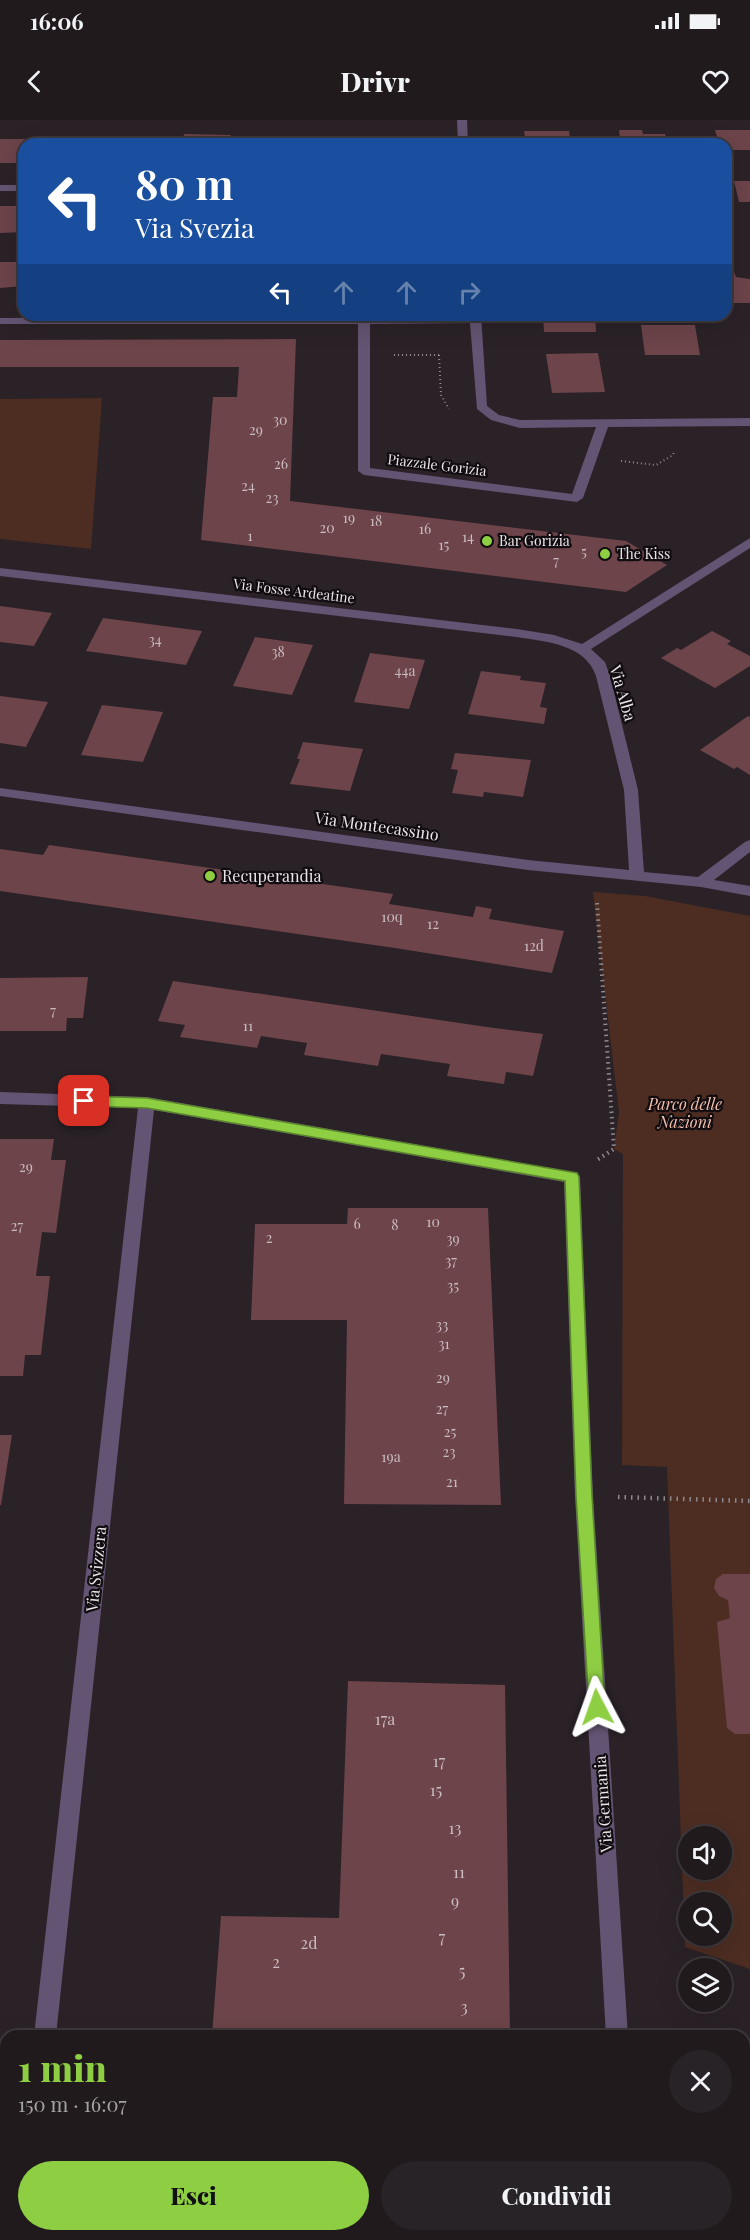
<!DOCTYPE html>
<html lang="it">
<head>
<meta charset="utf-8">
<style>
  :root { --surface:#201a1d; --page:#282326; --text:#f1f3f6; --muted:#a2a1a4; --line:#3d383b; --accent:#8ece43 }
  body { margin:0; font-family:"Playfair Display",serif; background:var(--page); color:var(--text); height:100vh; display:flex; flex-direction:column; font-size:22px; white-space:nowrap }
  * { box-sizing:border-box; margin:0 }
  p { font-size:20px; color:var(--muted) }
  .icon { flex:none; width:33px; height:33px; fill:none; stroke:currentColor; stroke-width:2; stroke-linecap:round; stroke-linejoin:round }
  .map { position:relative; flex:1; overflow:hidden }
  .panel { position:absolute; left:0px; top:1910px; width:750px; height:212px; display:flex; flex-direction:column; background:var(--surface); border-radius:18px 18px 0 0; box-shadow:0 6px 24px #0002,0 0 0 2px var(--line) }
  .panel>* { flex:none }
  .top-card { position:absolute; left:18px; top:18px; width:714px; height:183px; border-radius:18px; box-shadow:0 6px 24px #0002,0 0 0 2px var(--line); background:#1a4fa0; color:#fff; overflow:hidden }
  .fabs { position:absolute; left:678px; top:1706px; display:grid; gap:12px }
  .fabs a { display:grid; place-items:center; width:54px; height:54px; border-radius:50%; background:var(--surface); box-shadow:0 6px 24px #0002,0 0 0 2px var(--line); font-size:30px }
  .pin { position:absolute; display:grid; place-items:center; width:51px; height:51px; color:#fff; margin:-26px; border-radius:12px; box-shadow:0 3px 9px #0006 }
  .me { position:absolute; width:66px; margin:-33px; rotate:356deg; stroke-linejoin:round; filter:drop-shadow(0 0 4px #0008) }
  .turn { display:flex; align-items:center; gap:21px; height:126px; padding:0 18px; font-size:27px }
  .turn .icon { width:78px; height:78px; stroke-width:2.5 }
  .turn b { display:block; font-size:42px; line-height:51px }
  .lanes { display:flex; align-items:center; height:57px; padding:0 18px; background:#0003; justify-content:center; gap:30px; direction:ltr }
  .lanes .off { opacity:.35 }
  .round { display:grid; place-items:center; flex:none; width:63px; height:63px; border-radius:32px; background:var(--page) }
  .headline { display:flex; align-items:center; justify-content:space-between; height:102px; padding:0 18px }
  h1 { font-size:36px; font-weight:800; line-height:45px; color:var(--accent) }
  .action { display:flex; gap:12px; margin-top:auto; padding:12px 18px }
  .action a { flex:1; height:69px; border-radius:36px; background:var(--accent); color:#111; font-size:24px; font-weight:800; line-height:69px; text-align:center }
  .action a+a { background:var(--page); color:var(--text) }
  .status { display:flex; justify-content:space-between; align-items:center; height:42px; padding:0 30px; background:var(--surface); direction:ltr }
  .status svg { height:16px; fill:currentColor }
  header { display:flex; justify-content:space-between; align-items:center; height:78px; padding:0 18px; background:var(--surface); font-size:27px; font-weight:800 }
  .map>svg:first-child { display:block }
  .green { fill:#4d2d22; fill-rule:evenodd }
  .building { fill:#6c444a }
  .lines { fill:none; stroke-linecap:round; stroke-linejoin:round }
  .path-far2 { stroke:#90898e; stroke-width:2; stroke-dasharray:1 3; stroke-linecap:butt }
  .path-far1 { stroke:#90898e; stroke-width:4; stroke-dasharray:1.5 4; stroke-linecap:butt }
  .path { stroke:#90898e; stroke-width:4.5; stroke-dasharray:1.5 5; stroke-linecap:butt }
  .minor { fill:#635473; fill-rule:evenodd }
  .route { fill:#8ece43; stroke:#5c862c; stroke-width:1.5 }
  .poi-dot { fill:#8ece43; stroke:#100c0f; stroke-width:2 }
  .labels { text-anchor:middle; stroke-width:4.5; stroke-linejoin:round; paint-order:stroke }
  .number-label { font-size:14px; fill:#cabcc0 }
  .far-street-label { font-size:14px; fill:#eae4e8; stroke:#100c0f }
  .far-poi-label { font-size:14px; fill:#eae4e8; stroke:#100c0f; text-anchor:start }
  .street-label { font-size:16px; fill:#eae4e8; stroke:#100c0f }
  .poi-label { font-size:16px; fill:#eae4e8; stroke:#100c0f; text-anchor:start }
  .park-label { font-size:16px; font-style:italic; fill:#f7c0ad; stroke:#100c0f }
  .near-number-label { font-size:16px; fill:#cabcc0 }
</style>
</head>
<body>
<div class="status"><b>16:06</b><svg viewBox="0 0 49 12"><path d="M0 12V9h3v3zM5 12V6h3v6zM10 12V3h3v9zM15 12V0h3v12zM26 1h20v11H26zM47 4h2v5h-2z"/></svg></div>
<header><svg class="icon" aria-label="back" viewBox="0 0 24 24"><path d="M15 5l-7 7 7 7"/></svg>Drivr<svg class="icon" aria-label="heart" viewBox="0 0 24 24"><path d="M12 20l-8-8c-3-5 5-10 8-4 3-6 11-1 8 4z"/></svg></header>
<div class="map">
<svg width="750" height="2120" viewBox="0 0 750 2120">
  <rect width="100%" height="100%" fill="#2a2227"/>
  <path class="green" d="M102 278 91 429 0 419V279Z
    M593 772 645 776 750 796V1849L685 1827 667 1347 622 1345 623 1034 614 1029 619 992ZM688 1716H722V1749H688ZM688 1782H722V1815H688Z"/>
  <path class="building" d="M619 10H642L643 14H665L668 24H616L615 19H620Z
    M715 10H750V30H726V24H719Z
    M524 11H569L571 24H526Z
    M184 14 231 15 229 24H182Z
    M0 19H41L40 24H24V43H0Z
    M86 19H141L140 24H85Z
    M278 21H327L326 24H278Z
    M378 22H428V24H378Z
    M734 61H750V82H739Z
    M0 86H24V112L0 113Z
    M0 142H24V166L0 168Z
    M726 152H734L736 157 750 159V183H733Z
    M543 195H595L596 212H544Z
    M641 205H695L700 235H645Z
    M296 219 290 381 626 421 667 445 626 472 201 420 213 277H237L239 247H0V220Z
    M598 233 605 272 552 273 546 234Z
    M0 486 52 493 34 526 0 522Z
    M103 498 202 511 186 545 86 531Z
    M712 511 731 521 727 524 750 536V546L715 568 661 538 677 528 681 530Z
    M255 517 313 525 292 575 233 566Z
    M370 533 425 540 409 589 354 582Z
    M481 551 521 556 520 560 546 563 540 587 547 588 544 604 468 594Z
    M0 576 48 582 26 627 0 623Z
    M102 585 163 592 143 642 81 635Z
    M748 596 750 597V655L737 647 734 649 700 630Z
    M303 622 363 629 350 671 290 664 300 639H297Z
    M455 633 531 640 523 677 484 672 483 677 452 673 458 650 451 649Z
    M49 725 393 774 389 784 473 797 476 786 492 789 489 799 564 811 552 853 395 828 0 771V729L43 735Z
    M88 857 83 898H67L66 911H0V858Z
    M173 861 487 907 543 914 533 956 506 952 504 964 447 956 450 944 381 934 378 946 304 935 307 923 261 916 257 928 180 917 185 905 158 901Z
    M0 1019H54L51 1040H66L56 1113 42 1112 36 1156H50L41 1235H25L23 1256H0Z
    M348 1088H488L501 1385 344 1384 347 1200H251L255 1104H347Z
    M0 1315H12L1 1385H0Z
    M723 1454H750V1614H735L727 1608 717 1502 730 1498 728 1480 719 1476 714 1468 716 1459Z
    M348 1561 505 1565 510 1916H212L221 1796 339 1798Z"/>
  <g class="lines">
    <path class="path-far2" d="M394 235H441
      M439 235 441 275 449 289
      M621 341 656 345 673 335 674 332"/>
    <path class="path-far1" d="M597 783 614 1029 597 1040"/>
    <path class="path" d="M618 1377 750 1381"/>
    <path class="minor" d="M457 0H467L468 24H458Z
      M0 65H24V71H0Z
      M469 195H481L487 286 499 295 520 300 750 298V306L608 307 583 378 577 382 364 355 358 351V204H0V198ZM470 203 477 289 491 300 520 308 596 307 572 374 370 348V204Z
      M750 418V428L591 529 605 542 610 556 638 670 644 752 698 757 745 722 750 720V732L714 760 750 766V776L701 767 528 750 0 676V668L528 740 629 750 624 670 596 556C585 524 547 522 517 517L0 456V448L517 509 554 515 582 524Z
      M0 972 147 977 578 1053 580 1057 593 1376 628 1916H606L575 1376 564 1062 154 990 56 1916H34L138 988 0 984Z
      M744 1919H750V1941H744Z
      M0 2093H6V2115H10L0 2117Z
      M744 2100H750V2120H736L734 2115H744Z"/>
  </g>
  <path class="route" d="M84 976 147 978 577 1053 579 1057 592 1376 605 1587 603 1592 597 1595 591 1592 589 1587 576 1376 565 1061 147 988 84 986 78 981Z"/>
  <g class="poi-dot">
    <circle cx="487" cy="421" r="6"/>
    <circle cx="605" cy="434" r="6"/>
    <circle cx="210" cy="756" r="6"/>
  </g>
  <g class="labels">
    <g class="number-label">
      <text x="280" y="305">30</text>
      <text x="256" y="315">29</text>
      <text x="281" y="349">26</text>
      <text x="248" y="371">24</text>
      <text x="272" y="383">23</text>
      <text x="349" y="403">19</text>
      <text x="376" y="406">18</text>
      <text x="327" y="413">20</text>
      <text x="425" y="414">16</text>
      <text x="250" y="421">1</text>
      <text x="468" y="422">14</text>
      <text x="444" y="430">15</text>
      <text x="584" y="437">5</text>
      <text x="556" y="446">7</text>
      <text x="155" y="525">34</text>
      <text x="278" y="537">38</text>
      <text x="405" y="556">44a</text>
      <text x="392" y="802">10q</text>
      <text x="433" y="809">12</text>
      <text x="534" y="831">12d</text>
      <text x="53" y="896">7</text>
      <text x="248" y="911">11</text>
      <text x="26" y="1052">29</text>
      <text x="433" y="1107">10</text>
      <text x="357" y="1109">6</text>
      <text x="395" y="1110">8</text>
      <text x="17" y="1111">27</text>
      <text x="269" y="1123">2</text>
      <text x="453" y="1124">39</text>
      <text x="451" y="1146">37</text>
      <text x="453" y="1171">35</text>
      <text x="442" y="1210">33</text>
      <text x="444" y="1229">31</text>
      <text x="443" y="1263">29</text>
      <text x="442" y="1294">27</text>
      <text x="450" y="1317">25</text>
      <text x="449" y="1337">23</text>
      <text x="391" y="1342">19a</text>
      <text x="452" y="1367">21</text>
    </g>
    <g class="far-street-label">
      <text transform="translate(437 345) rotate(7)" y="5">Piazzale Gorizia</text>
      <text transform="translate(294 471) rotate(7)" y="5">Via Fosse Ardeatine</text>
    </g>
    <g class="far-poi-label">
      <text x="499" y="426">Bar Gorizia</text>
      <text x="617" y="439">The Kiss</text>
    </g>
    <g class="street-label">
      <text transform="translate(623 573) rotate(74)" y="6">Via Alba</text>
      <text transform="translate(377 706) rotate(8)" y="6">Via Montecassino</text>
      <text transform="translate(96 1449) rotate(-84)" y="6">Via Svizzera</text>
      <text transform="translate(603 1684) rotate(-94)" y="6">Via Germania</text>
    </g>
    <g class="poi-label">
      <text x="222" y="762">Recuperandia</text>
    </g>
    <g class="park-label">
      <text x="685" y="990">Parco delle<tspan x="685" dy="18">Nazioni</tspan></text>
    </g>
    <g class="near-number-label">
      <text x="385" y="1605">17a</text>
      <text x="439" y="1647">17</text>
      <text x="436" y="1676">15</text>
      <text x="455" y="1714">13</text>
      <text x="459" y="1758">11</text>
      <text x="455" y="1787">9</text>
      <text x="442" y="1823">7</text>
      <text x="309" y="1829">2d</text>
      <text x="276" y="1848">2</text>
      <text x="462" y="1857">5</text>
      <text x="464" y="1893">3</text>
    </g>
  </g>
</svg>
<div class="fabs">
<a><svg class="icon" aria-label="sound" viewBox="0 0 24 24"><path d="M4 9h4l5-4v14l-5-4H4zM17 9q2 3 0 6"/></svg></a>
<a><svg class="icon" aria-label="search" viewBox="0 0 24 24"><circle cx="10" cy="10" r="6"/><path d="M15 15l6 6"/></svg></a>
<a><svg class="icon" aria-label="layers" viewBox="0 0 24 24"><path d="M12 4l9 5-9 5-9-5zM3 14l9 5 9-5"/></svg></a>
</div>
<div class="pin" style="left:84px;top:981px;background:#d93025"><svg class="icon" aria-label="arrive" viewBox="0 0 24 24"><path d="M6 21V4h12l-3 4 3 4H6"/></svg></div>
<svg class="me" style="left:597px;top:1587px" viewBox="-20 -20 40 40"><path d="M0-17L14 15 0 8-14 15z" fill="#8ece43" stroke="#fff" stroke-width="4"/></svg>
<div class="top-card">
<div class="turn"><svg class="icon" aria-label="left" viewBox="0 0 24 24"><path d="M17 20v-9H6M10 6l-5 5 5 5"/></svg><div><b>80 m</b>Via Svezia</div></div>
<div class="lanes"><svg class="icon" aria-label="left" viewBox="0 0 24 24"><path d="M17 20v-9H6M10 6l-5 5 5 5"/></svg><svg class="icon off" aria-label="ahead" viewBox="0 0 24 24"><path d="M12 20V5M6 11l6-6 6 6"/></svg><svg class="icon off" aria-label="ahead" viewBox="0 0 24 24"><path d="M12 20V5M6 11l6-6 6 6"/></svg><svg class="icon off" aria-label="right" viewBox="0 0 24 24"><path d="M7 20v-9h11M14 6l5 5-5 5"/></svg></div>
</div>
<section class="panel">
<div class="headline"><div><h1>1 min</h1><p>150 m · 16:07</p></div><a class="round"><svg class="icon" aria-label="close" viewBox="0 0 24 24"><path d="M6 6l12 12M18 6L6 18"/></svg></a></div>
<div class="action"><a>Esci</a><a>Condividi</a></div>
</section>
</div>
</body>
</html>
